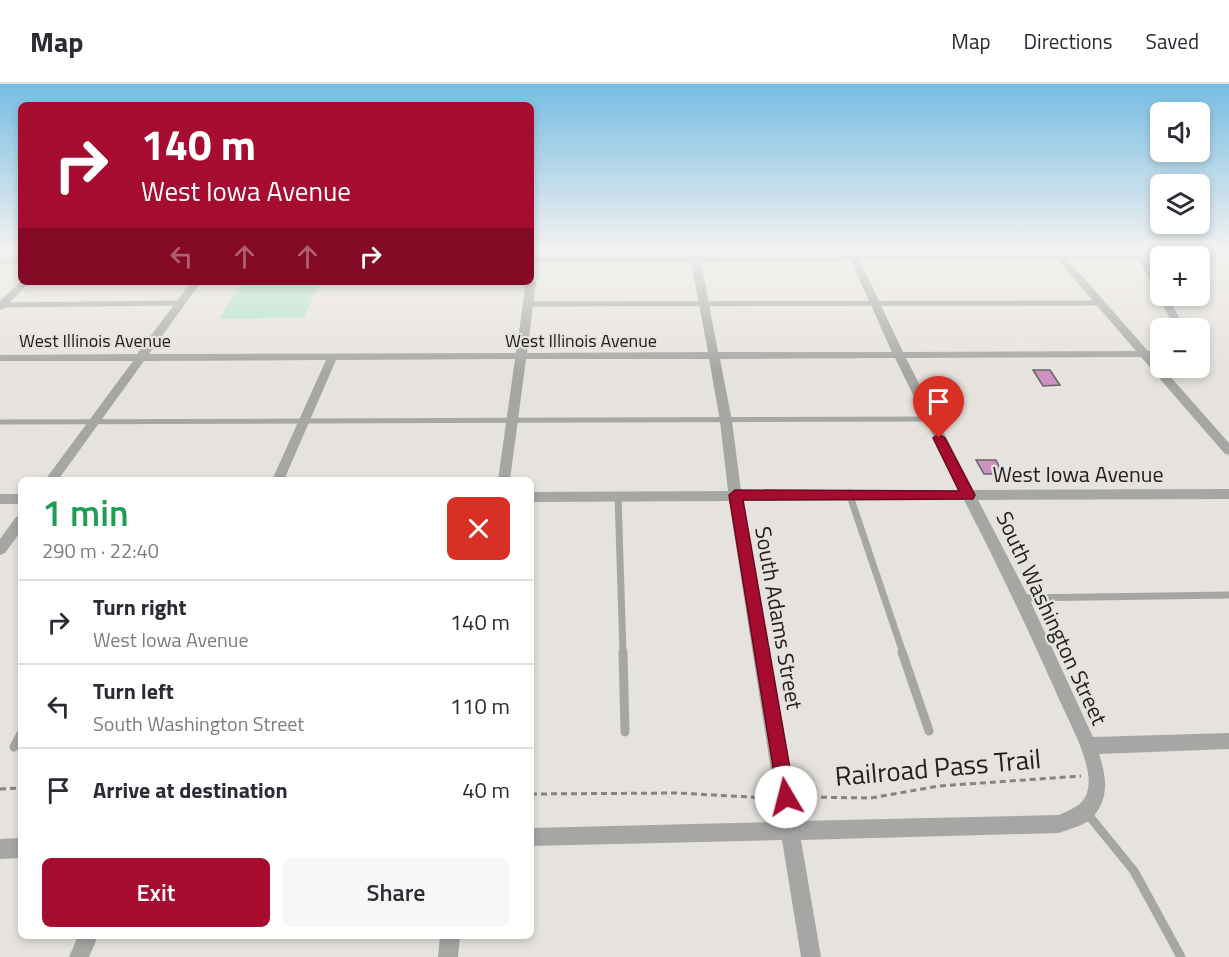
<!DOCTYPE html>
<html lang="en">
<head>
<meta charset="utf-8">
<style>
  :root { --surface:#fff; --page:#f7f7f7; --text:#2b2b33; --muted:#7c7c81; --line:#e1e1e2; --accent:#a60c2f }
  body { margin:0; font-family:"Titillium Web",sans-serif; background:var(--page); color:var(--text); height:100vh; display:flex; flex-direction:column; font-size:22px; white-space:nowrap }
  * { box-sizing:border-box; margin:0 }
  p { font-size:20px; color:var(--muted) }
  .icon { flex:none; width:33px; height:33px; fill:none; stroke:currentColor; stroke-width:2; stroke-linecap:round; stroke-linejoin:round }
  .map { position:relative; flex:1; overflow:hidden }
  .panel { position:absolute; left:18px; top:393px; width:516px; height:462px; display:flex; flex-direction:column; background:var(--surface); border-radius:9px; box-shadow:0 3px 9px #0003 }
  .panel>* { flex:none }
  .banner { position:absolute; left:18px; top:18px; width:516px; height:183px; border-radius:9px; box-shadow:0 3px 9px #0003; background:#a60c2f; color:#fff; overflow:hidden }
  .controls { position:absolute; left:1150px; top:18px; display:grid; gap:12px }
  .controls a { display:grid; place-items:center; width:60px; height:60px; border-radius:9px; background:var(--surface); box-shadow:0 3px 9px #0003; font-size:30px }
  .pin { position:absolute; display:grid; place-items:center; width:51px; height:51px; color:#fff; margin:-62px -26px; border-radius:50% 50% 50% 0; rotate:-45deg; box-shadow:0 0 6px #0007 }
  .pin .icon { rotate:45deg }
  .me { position:absolute; width:66px; margin:-33px; rotate:352deg; stroke-linejoin:round; filter:drop-shadow(0 0 4px #0008) }
  .turn { display:flex; align-items:center; gap:21px; height:126px; padding:0 24px; font-size:27px }
  .turn .icon { width:78px; height:78px; stroke-width:2.5 }
  .turn b { display:block; font-size:42px; line-height:51px }
  .lanes { display:flex; align-items:center; height:57px; padding:0 24px; background:#0003; justify-content:center; gap:30px; direction:ltr }
  .lanes .off { opacity:.35 }
  .round { display:grid; place-items:center; flex:none; width:63px; height:63px; border-radius:9px; background:var(--page) }
  .head { display:flex; align-items:center; justify-content:space-between; height:102px; padding:0 24px }
  h1 { font-size:36px; font-weight:600; line-height:45px; color:#1e9e55 }
  .primary-button { display:flex; gap:12px; margin-top:auto; padding:12px 24px }
  .primary-button a { flex:1; height:69px; border-radius:9px; background:var(--accent); color:#fff; font-size:24px; font-weight:600; line-height:69px; text-align:center }
  .primary-button a+a { background:var(--page); color:var(--text) }
  ul { padding:0; list-style:none }
  li { display:flex; align-items:center; gap:18px; height:84px; padding:0 24px; border-top:2px solid var(--line) }
  li div { flex:1 }
  li b { display:block; font-size:22px }
  li em { font-style:normal }
  header { display:flex; align-items:center; gap:36px; box-sizing:border-box; height:84px; padding:0 30px; background:var(--surface); border-bottom:2px solid var(--line) }
  header strong { font-size:28px }
  nav { display:flex; gap:33px; margin-inline-start:auto; font-size:21px }
  .map>svg:first-child { display:block }
  .green { fill:#aae4c5 }
  .building { fill:#cb91bf; stroke:#686467; stroke-width:1.5 }
  .lines { fill:none; stroke-linecap:round; stroke-linejoin:round }
  .path { stroke:#868480; stroke-width:3; stroke-dasharray:6 4; stroke-linecap:butt }
  .service-far2 { stroke:#a5a7a5; stroke-width:5 }
  .service-far1 { stroke:#a5a7a5; stroke-width:7 }
  .service { stroke:#a5a7a5; stroke-width:9 }
  .minor { fill:#a5a7a5; fill-rule:evenodd }
  .route { fill:#a60c2f; stroke:#6c081f; stroke-width:1.5 }
  .labels { text-anchor:middle; stroke-width:4.5; stroke-linejoin:round; paint-order:stroke }
  .far-street-label { font-size:18px; fill:#22211f; stroke:#e6e3de }
  .street-label { font-size:22px; fill:#22211f; stroke:#e6e3de }
  .near-street-label { font-size:27px; fill:#22211f; stroke:#e6e3de }
</style>
</head>
<body>
<header>
<strong>Map</strong>
<nav><a>Map</a><a>Directions</a><a>Saved</a></nav>
</header>
<div class="map">
<svg width="1229" height="873" viewBox="0 0 1229 873">
  <rect width="100%" height="100%" fill="#e6e3de"/>
  <path class="green" d="M242 198H320L304 233 219 235Z"/>
  <path class="building" d="M1033 286H1050L1060 301 1043 302Z
    M976 376H996L1003 390H984Z"/>
  <g class="lines">
    <path class="path" d="M0 705 21 704
      M531 710 677 709 768 714
      M801 713 871 714 939 702 1081 692"/>
    <path class="service-far2" d="M527 220 1099 219
      M0 221 180 219
      M0 338 929 335"/>
    <path class="service-far1" d="M849 409 903 569
      M618 412 623 569
      M1022 514 1229 511"/>
    <path class="service" d="M623 568 625 648
      M902 568 929 647
      M14 663 21 650
      M1086 728 1134 787 1181 873"/>
    <path class="minor" d="M690 167H698L699 172 848 171 847 167H855L857 171 1135 169 1134 167H1142L1161 201V212H1167L1185 244H1175L1138 175H1067L1148 267H1161V273H1153L1229 359V371L1225 370 1141 273 906 274 973 406 1229 405V415L978 416 1029 514 1093 653 1229 649V665L1099 670C1106 692 1110 713 1093 733 1087 741 1069 745 1059 749L801 756 821 873H801L782 756 531 762V744L779 738 729 417 531 418V408L728 407 720 337 709 275H526L510 396H498L515 275 336 276 284 396H272L326 276 144 277 58 396H45L133 277H0V271L137 270 191 198H201L149 270 516 269 526 198H531V195L536 198 527 269 708 268 691 178 531 179V173L690 172ZM1057 175 1136 267 903 268 860 177ZM851 177 892 268H718L701 178ZM895 274 960 406 741 407 732 337 720 275ZM964 416C998 482 1029 547 1059 615 1069 638 1093 680 1088 705 1085 721 1072 725 1059 731L798 737 743 417Z
      M0 174H21V180H0Z
      M21 197 30 198 3 225 0 226V217Z
      M0 410H21V420H0Z
      M21 432V447L5 469 0 471V455L16 433Z
      M21 754V774L0 775V755Z
      M78 852H98L89 873H69Z
      M440 852H460L458 873H438Z"/>
  </g>
  <linearGradient id="sky" x2="0" y2="1"><stop stop-color="#77bde3"/><stop offset="0.58" stop-color="#f4f2f0"/><stop offset="1" stop-color="#f4f2f0" stop-opacity="0"/></linearGradient>
  <rect width="1229" height="289" fill="url(#sky)"/>
  <path class="route" d="M939 350 945 354 975 411 973 415 743 416 795 713 792 720 786 722 779 720 729 411 735 406 959 407 933 354Z"/>
  <g class="labels">
    <g class="far-street-label">
      <text x="95" y="263">West Illinois Avenue</text>
      <text x="581" y="263">West Illinois Avenue</text>
    </g>
    <g class="street-label">
      <text x="1078" y="398">West Iowa Avenue</text>
      <text transform="translate(779 534) rotate(80)" y="8">South Adams Street</text>
      <text transform="translate(1052 534) rotate(65)" y="8">South Washington Street</text>
    </g>
    <g class="near-street-label">
      <text transform="translate(938 684) rotate(-5)" y="9">Railroad Pass Trail</text>
    </g>
  </g>
</svg>
<div class="controls">
<a><svg class="icon" aria-label="sound" viewBox="0 0 24 24"><path d="M4 9h4l5-4v14l-5-4H4zM17 9q2 3 0 6"/></svg></a>
<a><svg class="icon" aria-label="layers" viewBox="0 0 24 24"><path d="M12 4l9 5-9 5-9-5zM3 14l9 5 9-5"/></svg></a>
<a>+</a>
<a>−</a>
</div>
<div class="pin" style="left:939px;top:354px;background:#d93025"><svg class="icon" aria-label="arrive" viewBox="0 0 24 24"><path d="M6 21V4h12l-3 4 3 4H6"/></svg></div>
<svg class="me" style="left:786px;top:713px" viewBox="-20 -20 40 40"><circle r="19" fill="#fff"/><path d="M0-13L10 11 0 6-10 11z" fill="#a60c2f"/></svg>
<div class="banner">
<div class="turn"><svg class="icon" aria-label="right" viewBox="0 0 24 24"><path d="M7 20v-9h11M14 6l5 5-5 5"/></svg><div><b>140 m</b>West Iowa Avenue</div></div>
<div class="lanes"><svg class="icon off" aria-label="left" viewBox="0 0 24 24"><path d="M17 20v-9H6M10 6l-5 5 5 5"/></svg><svg class="icon off" aria-label="ahead" viewBox="0 0 24 24"><path d="M12 20V5M6 11l6-6 6 6"/></svg><svg class="icon off" aria-label="ahead" viewBox="0 0 24 24"><path d="M12 20V5M6 11l6-6 6 6"/></svg><svg class="icon" aria-label="right" viewBox="0 0 24 24"><path d="M7 20v-9h11M14 6l5 5-5 5"/></svg></div>
</div>
<section class="panel">
<div class="head"><div><h1>1 min</h1><p>290 m · 22:40</p></div><a class="round" style="background:#d93025;color:#fff"><svg class="icon" aria-label="close" viewBox="0 0 24 24"><path d="M6 6l12 12M18 6L6 18"/></svg></a></div>
<ul>
<li><svg class="icon" aria-label="right" viewBox="0 0 24 24"><path d="M7 20v-9h11M14 6l5 5-5 5"/></svg><div><b>Turn right</b><p>West Iowa Avenue</p></div><em>140 m</em></li>
<li><svg class="icon" aria-label="left" viewBox="0 0 24 24"><path d="M17 20v-9H6M10 6l-5 5 5 5"/></svg><div><b>Turn left</b><p>South Washington Street</p></div><em>110 m</em></li>
<li><svg class="icon" aria-label="arrive" viewBox="0 0 24 24"><path d="M6 21V4h12l-3 4 3 4H6"/></svg><div><b>Arrive at destination</b></div><em>40 m</em></li>
</ul>
<div class="primary-button"><a>Exit</a><a>Share</a></div>
</section>
</div>
</body>
</html>
